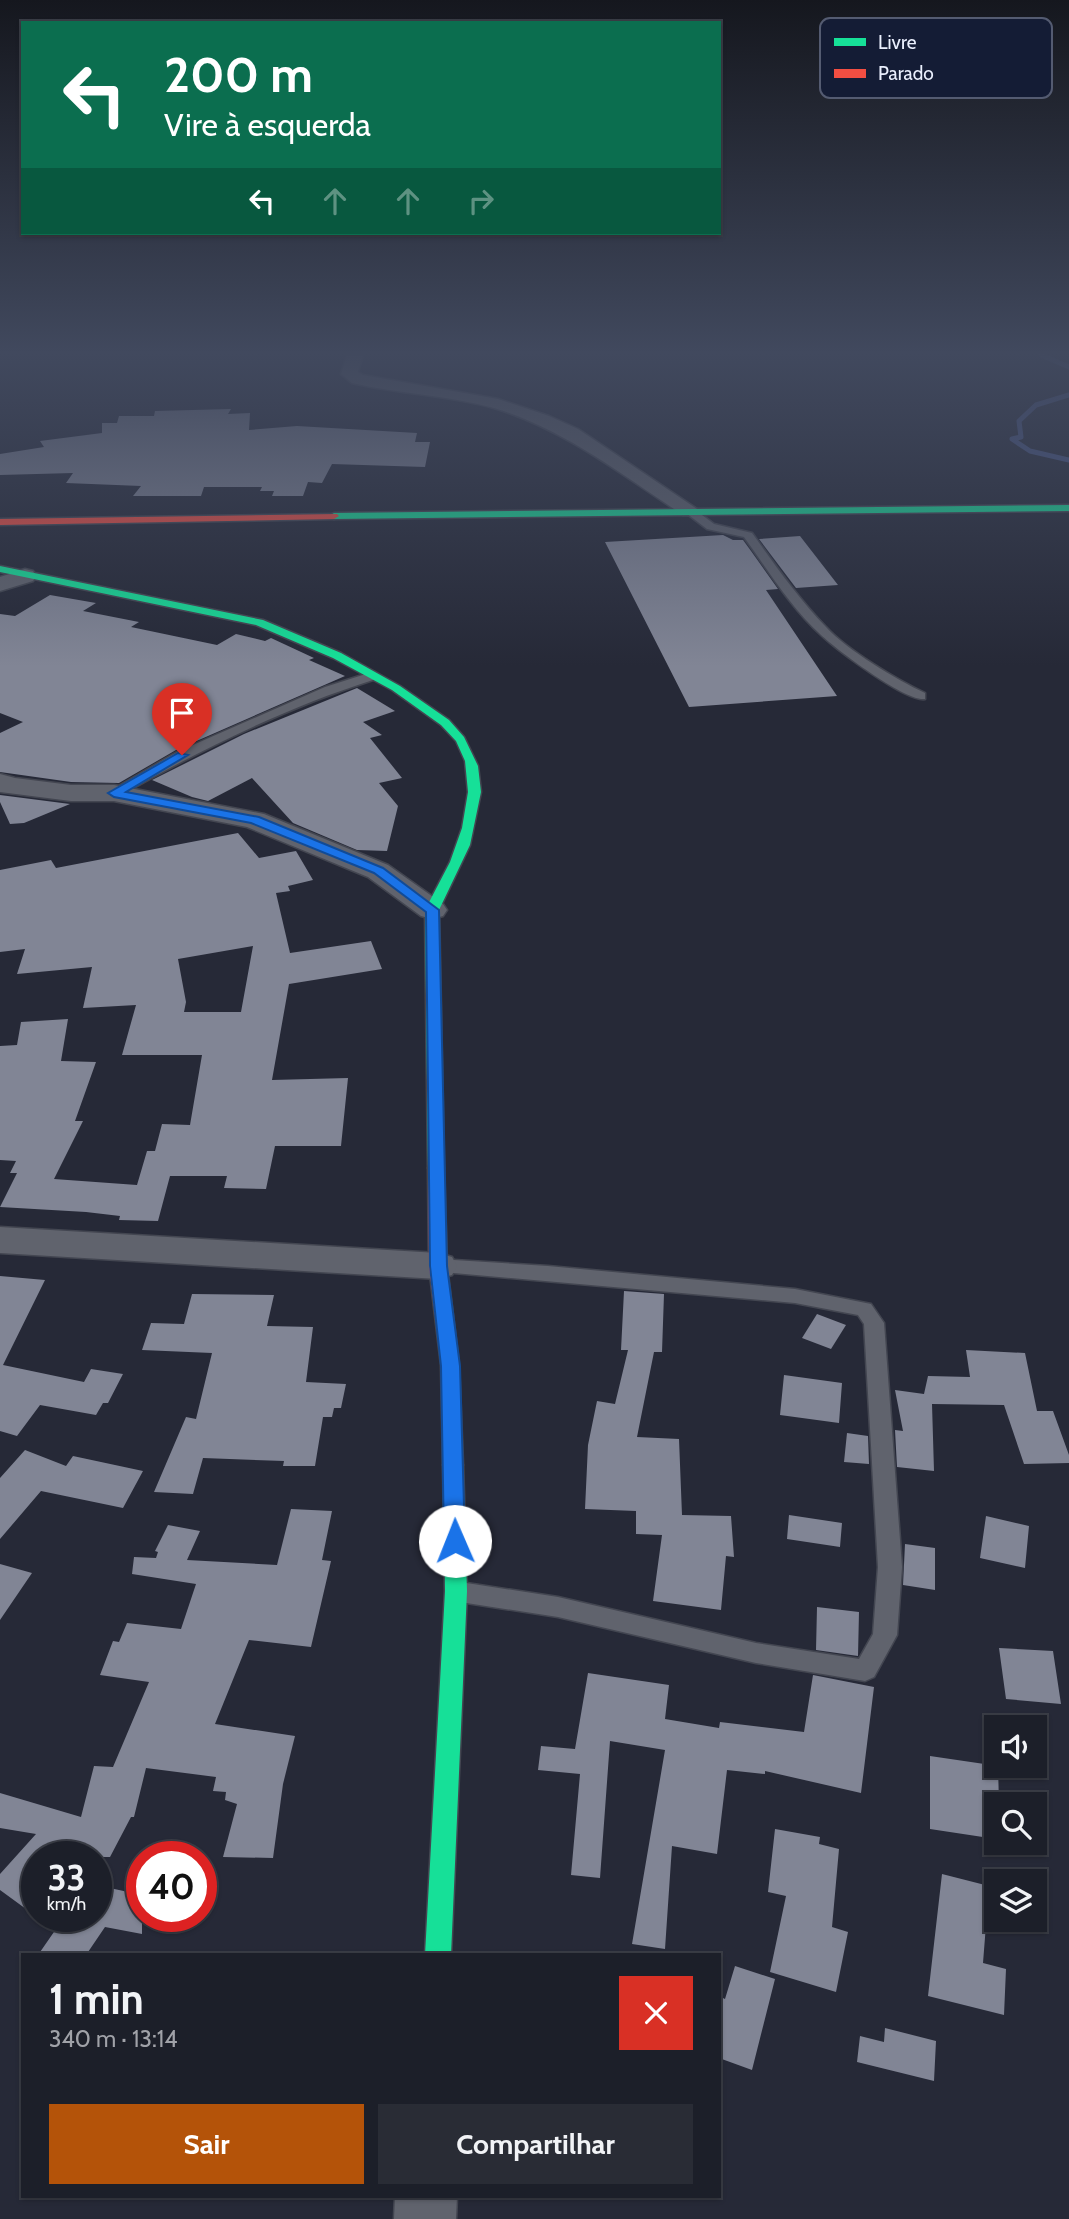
<!DOCTYPE html>
<html lang="pt">
<head>
<meta charset="utf-8">
<style>
  :root { --surface:#1c1f29; --page:#292c35; --text:#f1f3f6; --muted:#a0a2a8; --line:#3a3d46; --accent:#b45309 }
  body { margin:0; font-family:Cabin,sans-serif; background:var(--page); color:var(--text); height:100vh; display:flex; flex-direction:column; font-size:26px; white-space:nowrap }
  * { box-sizing:border-box; margin:0 }
  p { font-size:23px; color:var(--muted) }
  .icon { flex:none; width:38px; height:38px; fill:none; stroke:currentColor; stroke-width:2; stroke-linecap:round; stroke-linejoin:round }
  .map { position:relative; flex:1; overflow:hidden }
  .panel { position:absolute; left:21px; top:1953px; width:700px; height:245px; display:flex; flex-direction:column; background:var(--surface); border-radius:0px; box-shadow:0 2px 5px #0004,0 0 0 2px var(--line) }
  .panel>* { flex:none }
  .guide { position:absolute; left:21px; top:21px; width:700px; height:214px; border-radius:0px; box-shadow:0 2px 5px #0004,0 0 0 2px var(--line); background:#0b6e4f; color:#fff; overflow:hidden }
  .buttons { position:absolute; left:984px; top:1715px; display:grid; gap:14px }
  .buttons a { display:grid; place-items:center; width:63px; height:63px; border-radius:0px; background:var(--surface); box-shadow:0 2px 5px #0004,0 0 0 2px var(--line); font-size:35px }
  .speed { position:absolute; left:21px; top:1841px; display:flex; gap:14px; font-size:35px; font-weight:700; text-align:center }
  .speed>* { display:grid; place-content:center; width:91px; height:91px; border-radius:50%; background:var(--surface); box-shadow:0 2px 5px #0004,0 0 0 2px var(--line); line-height:1 }
  .speed small { font-size:18px; font-weight:400 }
  .speed .limit { border:10px solid #d22; background:#fff; color:#111 }
  .pin { position:absolute; display:grid; place-items:center; width:60px; height:60px; color:#fff; margin:-72px -30px; border-radius:50% 50% 50% 0; rotate:-45deg; box-shadow:0 0 7px #0007 }
  .pin .icon { rotate:45deg }
  .me { position:absolute; width:77px; margin:-38px; rotate:359deg; stroke-linejoin:round; filter:drop-shadow(0 0 5px #0008) }
  .turn { display:flex; align-items:center; gap:24px; height:147px; padding:0 28px; font-size:32px }
  .turn .icon { width:91px; height:91px; stroke-width:2.5 }
  .turn b { display:block; font-size:49px; line-height:60px }
  .lanes { display:flex; align-items:center; height:66px; padding:0 28px; background:#0003; justify-content:center; gap:35px; direction:ltr }
  .lanes .off { opacity:.35 }
  .round { display:grid; place-items:center; flex:none; width:74px; height:74px; border-radius:0px; background:var(--page) }
  .overview { display:flex; align-items:center; justify-content:space-between; height:119px; padding:0 28px }
  h1 { font-size:42px; font-weight:700; line-height:52px }
  .primary-button { display:flex; gap:14px; margin-top:auto; padding:14px 28px }
  .primary-button a { flex:1; height:80px; border-radius:0px; background:var(--accent); color:#fff; font-size:28px; font-weight:700; line-height:80px; text-align:center }
  .primary-button a+a { background:var(--page); color:var(--text) }
  .map>svg:first-child { display:block }
  .lines { fill:none; stroke-linecap:round; stroke-linejoin:round }
  .stream { stroke:#4a598b; stroke-width:5 }
  .building { fill:#818595; fill-rule:evenodd }
  .lane-casing { stroke:#434651; stroke-width:3 }
  .street-casing { stroke:#434651; stroke-width:3 }
  .fast-casing { stroke:#434651; stroke-width:3 }
  .jam-casing { stroke:#434651; stroke-width:3 }
  .lane { fill:#60636d; fill-rule:evenodd }
  .street { fill:#60636d; fill-rule:evenodd }
  .fast { fill:#16e098; fill-rule:evenodd }
  .jam { fill:#f24e42; fill-rule:evenodd }
  .route { fill:#1a73e8; stroke:#114b97; stroke-width:2 }
  .key { fill:#141c35; stroke:#545b71; stroke-width:2 }
  .key-label { font-size:19px; fill:#eaeffd }
</style>
</head>
<body>
<div class="map">
<svg width="1069" height="2219" viewBox="0 0 1069 2219">
  <rect width="100%" height="100%" fill="#262937"/>
  <g class="lines">
    <path class="stream" d="M1041 355 1069 367
      M1069 395 1036 405 1019 421 1021 437 1012 439 1030 451 1069 460"/>
  </g>
  <path class="building" d="M231 409 228 414 250 413 249 430 297 426 417 433 415 442H430L425 467 332 464 322 483 308 482 303 496H272L274 491H260L262 487H204L201 496H133L141 486 66 483 73 473 0 475V454L44 447 40 441 102 433V423H117L119 416H154L155 411Z
    M723 535 733 540H743L751 551 778 589 766 590 837 696 689 707 605 542Z
    M800 536 838 585 796 588 759 539Z
    M50 595 96 603 83 611 139 622 131 627 217 645 236 634 265 641 271 638 314 658 309 660 345 676 176 750 119 783 71 782 0 772V733L23 722 0 713V614L15 616Z
    M357 688 395 711 363 722 382 735 370 738 402 778 379 783 398 806 387 851 357 850 293 823 252 778 208 801 192 797 152 780 244 734Z
    M0 795 70 804 24 823 10 824 0 802Z
    M238 833 259 858 296 851 313 880 288 886 290 891 276 893 290 953 371 941 382 969 289 984 272 1080 348 1078 341 1146H275L266 1189 224 1188 227 1176H170L158 1221 119 1220 120 1216 86 1212 0 1207 17 1173H10L16 1161 0 1160V1046L17 1045 21 1022 68 1019 61 1061 96 1062 75 1121H83L54 1179 137 1185 147 1151H155L162 1124 190 1125 202 1055H122L136 1005 83 1008 92 967 17 974 25 949 0 952V870L51 860 56 868ZM253 946 241 1012H184L186 1002 178 959Z
    M0 1276 45 1280 3 1365 84 1382 91 1369 123 1374 108 1403H103L96 1415 40 1405 17 1436 0 1431Z
    M624 1291 664 1294 662 1352H654L637 1437 679 1439 682 1515 731 1516 734 1557 726 1556 721 1610 653 1601 662 1535 636 1534V1511L585 1509 588 1445 597 1401 615 1404 628 1350H621Z
    M192 1294 274 1295 267 1326 313 1327 306 1382 346 1384 341 1408H334L332 1417H323L315 1466H283L284 1461 203 1458 193 1494 154 1492 186 1417 196 1419 212 1353 142 1350 151 1323 184 1324Z
    M817 1314 846 1325 831 1349 802 1338Z
    M966 1350 1025 1353 1037 1411H1053L1069 1455V1463L1024 1464 1004 1405 932 1404 934 1471 897 1467 895 1430 903 1431 895 1390 924 1394 928 1376 970 1377Z
    M784 1375 842 1383 839 1423 780 1415Z
    M847 1433 868 1436 869 1464 844 1462Z
    M25 1450 66 1466 73 1456 143 1471 123 1508 41 1491 0 1539V1478Z
    M291 1509 332 1511 322 1560 331 1561 311 1647 249 1640 215 1724 295 1736 283 1784 273 1858 223 1857 237 1804 225 1800 226 1792 213 1791 216 1777 146 1768 134 1817H131L110 1857H37V1917L0 1890V1874L36 1834 0 1828V1793L81 1817 94 1766 113 1767 149 1682 100 1675 113 1641 119 1642 127 1623 181 1629 196 1584 132 1574 134 1557 156 1558 158 1552 155 1551 168 1525 200 1531 187 1560 277 1565Z
    M789 1515 842 1523 840 1547 787 1539Z
    M986 1516 1029 1526 1025 1568 980 1558Z
    M905 1544 935 1548V1590L903 1585Z
    M0 1564 32 1573 0 1620Z
    M817 1607 859 1612 858 1656 816 1650Z
    M999 1648 1053 1651 1061 1704 1006 1699Z
    M588 1673 669 1685 665 1719 719 1728 720 1722 804 1732 813 1675 874 1687 861 1793 765 1771V1774L727 1770 717 1854 672 1846 665 1949 632 1944 665 1750 610 1741 600 1878 571 1875 580 1774 538 1770 541 1746 575 1749Z
    M930 1756 998 1766 999 1804H996V1839L930 1829Z
    M775 1829 820 1837 819 1844 839 1849 832 1927 848 1932 836 1992 770 1972 786 1896 768 1892Z
    M942 1874 989 1886 983 1963 1006 1969 1004 2015 928 1996Z
    M96 1885 142 1895V1934L105 1927 86 1955H38L65 1916H96Z
    M735 1966 775 1979 752 2070 719 2058V1996L725 1999Z
    M885 2028 936 2041 934 2081 857 2062 860 2036 884 2042Z"/>
  <g class="lines">
    <defs>
      <path id="lane" d="M686 509H694L714 524 752 533C775 565 798 598 826 627 847 650 897 680 925 693V699C906 702 837 650 821 635 791 608 768 570 744 537L707 529 686 513Z
        M369 673 373 674V680C285 708 200 750 119 796H109L107 793 177 752 325 687Z
        M438 1259 548 1266 795 1289 871 1304 884 1323 902 1567 897 1635 874 1677 865 1681 756 1663 558 1617 460 1602 452 1599 448 1592 452 1585 460 1582 558 1597 756 1643 859 1659 873 1634 878 1567 864 1324 858 1315 795 1303 431 1271 428 1266 431 1261Z"/>
      <path id="street" d="M347 355H363L358 372 363 375 498 399 549 416 578 429 700 511 697 515H683C622 475 564 429 494 408 447 395 399 394 352 383L341 374Z
        M25 569 33 571 36 576 33 581 0 591V577Z
        M0 774 15 778 71 785H114L264 814 388 865 443 904 447 910 443 916 432 919 421 916 368 877 247 827 114 801H71L0 792Z
        M0 1227 438 1253 452 1257 457 1266 452 1275 438 1279 0 1253Z
        M395 2196H457L456 2219H394Z"/>
      <path id="fast" d="M1069 505V511L334 519 329 516 334 513Z
        M0 566 263 620 341 653 400 686 449 720 464 737 478 766 481 792 470 845 439 910 444 1168 442 1172 436 1173 428 1168 425 910 450 862 462 828 468 792 465 761 456 741 441 725 392 690 333 658 256 625 0 572Z
        M453 1457 460 1460 463 1465 467 1591 451 1955H425L445 1591 443 1465 446 1460Z"/>
      <path id="jam" d="M337 514 339 516 334 519 0 525V519Z
        M436 1163 444 1168 447 1266 459 1365 463 1465 460 1470 453 1473 446 1470 443 1465 441 1365 429 1266 428 1168Z"/>
    </defs>
    <use href="#lane" class="lane-casing"/>
    <use href="#street" class="street-casing"/>
    <use href="#fast" class="fast-casing"/>
    <use href="#jam" class="jam-casing"/>
    <use href="#lane" class="lane"/>
    <use href="#street" class="street"/>
    <use href="#fast" class="fast"/>
    <use href="#jam" class="jam"/>
  </g>
  <linearGradient id="sky" x2="0" y2="1"><stop stop-color="#15171e"/><stop offset="0.53" stop-color="#41495e"/><stop offset="1" stop-color="#41495e" stop-opacity="0"/></linearGradient>
  <rect width="1069" height="666" fill="url(#sky)"/>
  <path class="route" d="M178 753 188 755 126 792 259 817 383 868 439 910 447 1266 460 1366 465 1541 462 1547 455 1549 447 1547 444 1541 441 1366 430 1266 426 912 374 873 251 823 114 797 108 793Z"/>
  <rect x="820" y="18" width="232" height="80" rx="10" class="key"/>
  <rect x="834" y="38" width="32" height="8" fill="#16e098"/>
  <rect x="834" y="69" width="32" height="9" fill="#f24e42"/>
  <g class="key-label">
    <text x="878" y="49">Livre</text>
    <text x="878" y="80">Parado</text>
  </g>
</svg>
<div class="buttons">
<a><svg class="icon" aria-label="sound" viewBox="0 0 24 24"><path d="M4 9h4l5-4v14l-5-4H4zM17 9q2 3 0 6"/></svg></a>
<a><svg class="icon" aria-label="search" viewBox="0 0 24 24"><circle cx="10" cy="10" r="6"/><path d="M15 15l6 6"/></svg></a>
<a><svg class="icon" aria-label="layers" viewBox="0 0 24 24"><path d="M12 4l9 5-9 5-9-5zM3 14l9 5 9-5"/></svg></a>
</div>
<div class="speed"><div>33<small>km/h</small></div><div class="limit">40</div></div>
<div class="pin" style="left:182px;top:755px;background:#d93025"><svg class="icon" aria-label="arrive" viewBox="0 0 24 24"><path d="M6 21V4h12l-3 4 3 4H6"/></svg></div>
<svg class="me" style="left:455px;top:1541px" viewBox="-20 -20 40 40"><circle r="19" fill="#fff"/><path d="M0-13L10 11 0 6-10 11z" fill="#1a73e8"/></svg>
<div class="guide">
<div class="turn"><svg class="icon" aria-label="left" viewBox="0 0 24 24"><path d="M17 20v-9H6M10 6l-5 5 5 5"/></svg><div><b>200 m</b>Vire à esquerda</div></div>
<div class="lanes"><svg class="icon" aria-label="left" viewBox="0 0 24 24"><path d="M17 20v-9H6M10 6l-5 5 5 5"/></svg><svg class="icon off" aria-label="ahead" viewBox="0 0 24 24"><path d="M12 20V5M6 11l6-6 6 6"/></svg><svg class="icon off" aria-label="ahead" viewBox="0 0 24 24"><path d="M12 20V5M6 11l6-6 6 6"/></svg><svg class="icon off" aria-label="right" viewBox="0 0 24 24"><path d="M7 20v-9h11M14 6l5 5-5 5"/></svg></div>
</div>
<section class="panel">
<div class="overview"><div><h1>1 min</h1><p>340 m · 13:14</p></div><a class="round" style="background:#d93025;color:#fff"><svg class="icon" aria-label="close" viewBox="0 0 24 24"><path d="M6 6l12 12M18 6L6 18"/></svg></a></div>
<div class="primary-button"><a>Sair</a><a>Compartilhar</a></div>
</section>
</div>
</body>
</html>
